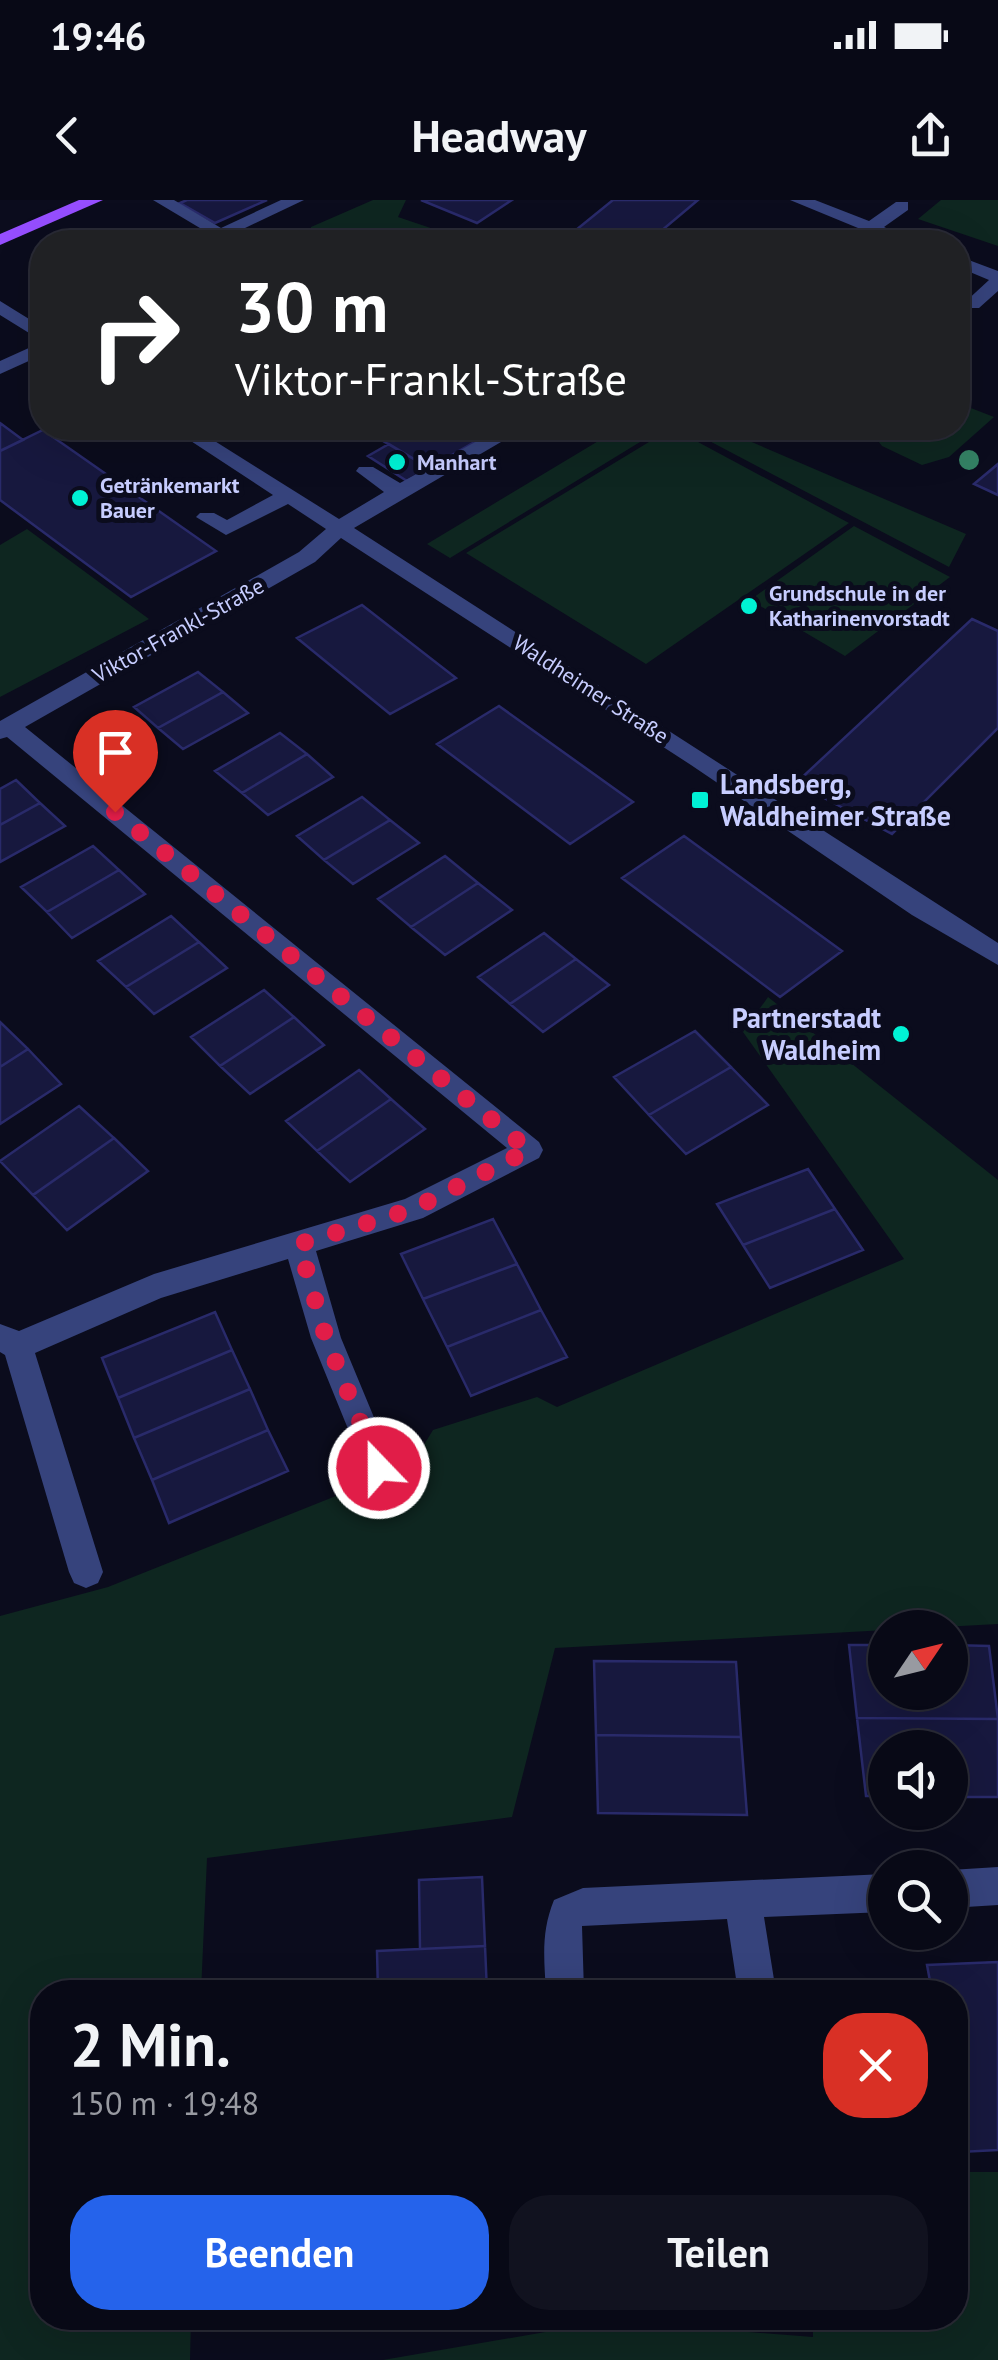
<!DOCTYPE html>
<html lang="de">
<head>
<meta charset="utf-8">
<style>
  :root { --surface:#080916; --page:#11121f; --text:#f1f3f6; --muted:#989aa1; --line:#292a35; --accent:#2563eb }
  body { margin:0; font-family:"PT Sans",sans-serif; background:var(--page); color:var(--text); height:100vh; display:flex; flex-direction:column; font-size:38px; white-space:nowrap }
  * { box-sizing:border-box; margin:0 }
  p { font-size:32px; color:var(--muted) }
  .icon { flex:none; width:55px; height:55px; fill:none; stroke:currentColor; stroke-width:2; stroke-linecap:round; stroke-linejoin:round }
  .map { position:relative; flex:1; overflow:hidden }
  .drawer { position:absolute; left:30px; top:1780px; width:938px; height:350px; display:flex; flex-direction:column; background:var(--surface); border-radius:40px; box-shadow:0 10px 40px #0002,0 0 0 2px var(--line) }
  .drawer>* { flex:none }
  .top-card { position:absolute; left:30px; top:30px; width:940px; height:210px; border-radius:40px; box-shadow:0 10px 40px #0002,0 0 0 2px var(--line); background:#202124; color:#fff; overflow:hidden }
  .needle { width:65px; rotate:55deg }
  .buttons { position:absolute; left:868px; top:1410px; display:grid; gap:20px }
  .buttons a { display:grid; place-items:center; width:100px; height:100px; border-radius:50%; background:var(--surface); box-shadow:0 10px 40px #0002,0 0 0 2px var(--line); font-size:50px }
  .pin { position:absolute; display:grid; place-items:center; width:85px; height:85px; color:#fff; margin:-102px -42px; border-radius:50% 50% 50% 0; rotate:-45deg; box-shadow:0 0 10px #0007 }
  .pin .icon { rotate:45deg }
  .me { position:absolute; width:110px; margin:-55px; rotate:338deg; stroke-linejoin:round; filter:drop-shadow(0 0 8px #0008) }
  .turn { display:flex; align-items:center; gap:35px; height:210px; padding:0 40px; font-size:45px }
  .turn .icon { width:130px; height:130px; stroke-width:2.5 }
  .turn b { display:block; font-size:70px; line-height:85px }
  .round { display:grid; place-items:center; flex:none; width:105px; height:105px; border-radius:40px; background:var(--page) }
  .head { display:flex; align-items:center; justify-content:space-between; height:170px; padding:0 40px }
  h1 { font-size:60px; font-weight:700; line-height:75px }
  .cta { display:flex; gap:20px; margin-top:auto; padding:20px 40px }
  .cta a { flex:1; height:115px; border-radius:40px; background:var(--accent); color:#fff; font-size:40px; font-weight:700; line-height:115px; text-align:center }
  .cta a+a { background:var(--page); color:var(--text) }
  .status { display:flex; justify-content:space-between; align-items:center; height:70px; padding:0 50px; background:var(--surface); direction:ltr }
  .status svg { height:28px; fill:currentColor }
  header { display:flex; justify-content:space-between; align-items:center; height:130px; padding:0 40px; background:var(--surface); font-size:45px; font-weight:700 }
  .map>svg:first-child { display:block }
  .green { fill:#0e2620 }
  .building { fill:#17183e; stroke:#292a6a; stroke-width:2.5 }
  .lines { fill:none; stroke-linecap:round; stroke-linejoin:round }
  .minor { fill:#36437c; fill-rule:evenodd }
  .major { fill:#964eff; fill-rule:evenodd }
  .tree { fill:#338063 }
  .route { stroke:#e11d48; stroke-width:18; stroke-dasharray:0 32.4 }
  .poi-dot { fill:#00f2d5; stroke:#0b0c1d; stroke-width:4 }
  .labels { text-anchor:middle; stroke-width:10; stroke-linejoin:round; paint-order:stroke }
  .far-poi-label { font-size:22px; font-weight:bold; fill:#c7cdff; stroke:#0b0c1d; text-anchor:start }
  .far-street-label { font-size:22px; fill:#c7cdff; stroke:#0b0c1d }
  .poi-label { font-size:28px; font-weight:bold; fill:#c7cdff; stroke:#0b0c1d; text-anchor:start }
</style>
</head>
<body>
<div class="status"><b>19:46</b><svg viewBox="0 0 49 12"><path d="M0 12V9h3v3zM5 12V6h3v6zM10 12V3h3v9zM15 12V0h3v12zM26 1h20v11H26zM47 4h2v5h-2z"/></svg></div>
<header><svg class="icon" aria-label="back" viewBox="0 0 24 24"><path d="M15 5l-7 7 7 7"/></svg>Headway<svg class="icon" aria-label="share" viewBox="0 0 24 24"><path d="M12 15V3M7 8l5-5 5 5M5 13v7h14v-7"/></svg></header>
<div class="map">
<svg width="998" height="2160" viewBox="0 0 998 2160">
  <rect width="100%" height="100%" fill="#0b0c1d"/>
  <path class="green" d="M373 0H406L398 17 472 42H308L311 27Z
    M941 0H998V46L918 19Z
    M958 203 994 217 949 257 922 265 882 246 871 232 877 228H958Z
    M620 228H663L450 358 427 344Z
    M672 228 849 323 646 464 466 353Z
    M709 228H719L966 334 949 367 698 235Z
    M854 326 950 377 845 456 750 400Z
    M27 329 149 419 0 497V345Z
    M768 797 998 980V1424L555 1448 512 1617 207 1658 201 1792H42V2118H191L190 2160H0V1416L108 1387 411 1266 433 1230 537 1197 557 1207 904 1059 743 832Z
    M955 1972H998V2160H383L609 2121 813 2137V2118H955Z"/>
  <path class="building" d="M187 0H267L215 23 180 3Z
    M421 0H512L477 23Z
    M613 0H698L648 42H613L576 30Z
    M576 30 613 42H561Z
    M0 223 23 240 0 251Z
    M361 228H499L429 268Z
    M43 230 216 351 131 397 0 300V251Z
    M389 244 429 268 407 281 368 256Z
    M998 264V295L974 284Z
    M362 405 456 478 390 514 297 438Z
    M972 419 998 431V528L892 634 796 583Z
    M198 472 223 492 158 528 134 507Z
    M223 492 248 513 183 549 158 528Z
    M499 506 633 602 570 644 437 544Z
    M280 533 307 554 242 593 215 571Z
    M307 554 333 577 268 615 242 593Z
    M16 580 40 603 0 625V589Z
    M362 597 390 620 324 660 297 636Z
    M40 603 65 626 0 662V625Z
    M390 620 419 643 353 684 324 660Z
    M684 636 842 751 780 797 622 678Z
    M93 646 119 670 47 712 21 687Z
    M445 656 478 683 411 727 378 699Z
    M119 670 145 694 72 738 47 712Z
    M478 683 512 710 445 755 411 727Z
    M171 716 199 742 126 787 98 761Z
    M544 733 576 759 510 804 478 777Z
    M199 742 227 768 154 814 126 787Z
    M576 759 609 785 543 832 510 804Z
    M264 790 294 817 220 866 191 837Z
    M294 817 324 845 250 894 220 866Z
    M0 822 28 849 0 867Z
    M695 831 731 867 649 915 614 877Z
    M28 849 61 884 0 924V867Z
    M731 867 768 905 686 954 649 915Z
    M359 870 391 899 317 951 286 921Z
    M391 899 425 929 350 982 317 951Z
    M79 906 114 938 33 995 0 961Z
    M114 938 148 971 67 1030 33 995Z
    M808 969 835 1009 743 1045 717 1004Z
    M835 1009 863 1050 770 1088 743 1045Z
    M493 1019 517 1064 423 1099 401 1054Z
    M517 1064 541 1110 447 1147 423 1099Z
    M541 1110 567 1157 471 1196 447 1147Z
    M215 1112 232 1150 118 1198 102 1158Z
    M232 1150 250 1189 134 1238 118 1198Z
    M250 1189 268 1230 152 1280 134 1238Z
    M268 1230 288 1271 169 1323 152 1280Z
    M849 1445H885V1492H950V1445L989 1446 998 1519 857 1518Z
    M594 1461 736 1462 741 1537 596 1535Z
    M857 1518 998 1519V1597H950V1548H885V1596H866Z
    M596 1535 741 1537 747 1615 598 1613Z
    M482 1677 485 1746 420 1749 419 1680Z
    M485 1746 487 1792H378L377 1751Z
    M998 1762V1950L960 1952 955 1925V1792H932L927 1765Z"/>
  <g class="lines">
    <path class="minor" d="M153 0H174L221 28 281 0H304L220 40Z
      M790 0H815L869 21 896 2H908V10L884 27 916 42H892Z
      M958 56 998 71V91L979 108H965L963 104 989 80 958 67Z
      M0 101 42 127V141L0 115Z
      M42 142V155L0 174V161Z
      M171 228H194L339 319 384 292 356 271 359 267H373L400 283 501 228H525L354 328 998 743V765L912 715 691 565 341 338 315 362 25 527 539 942 543 950 539 958 423 1018 316 1051 341 1138 395 1268 390 1278 379 1283 368 1278 311 1138 288 1059 161 1098 35 1153 103 1372 98 1383 86 1388 74 1383 69 1372 5 1155 0 1152V1124L19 1131 154 1074 405 999 507 948 7 537 0 539V521L299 352 326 329 288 304 226 335 196 317 200 313H214L227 320 273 295Z
      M998 1667V1705L950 1708V1670Z
      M885 1674V1712L764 1717 776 1792H738L727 1719 582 1726 584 1792H546C544 1758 541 1732 554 1700L583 1688Z"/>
    <path class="major" d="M79 0H103L0 45V34Z"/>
  </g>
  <circle class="tree" cx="969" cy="260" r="10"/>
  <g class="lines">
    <path class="route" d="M115 612 529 950 413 1009 299 1044 326 1138 379 1268"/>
  </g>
  <g class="poi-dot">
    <circle cx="397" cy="262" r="10"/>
    <circle cx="80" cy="298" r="10"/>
    <circle cx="749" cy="406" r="10"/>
    <rect x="690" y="590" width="20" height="20" rx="5"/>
    <circle cx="901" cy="834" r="10"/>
  </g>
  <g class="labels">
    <g class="far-poi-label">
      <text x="417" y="270">Manhart</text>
      <text x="100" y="293">Getränkemarkt<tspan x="100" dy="25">Bauer</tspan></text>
      <text x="769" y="401">Grundschule in der<tspan x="769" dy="25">Katharinenvorstadt</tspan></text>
    </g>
    <g class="far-street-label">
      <text transform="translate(178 430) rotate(-29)" y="8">Viktor-Frankl-Straße</text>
      <text transform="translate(591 489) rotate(33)" y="8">Waldheimer Straße</text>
    </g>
    <g class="poi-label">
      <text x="720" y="594">Landsberg,<tspan x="720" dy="32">Waldheimer Straße</tspan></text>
      <text x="881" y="828" text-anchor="end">Partnerstadt<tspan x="881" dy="32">Waldheim</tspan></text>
    </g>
  </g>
</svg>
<div class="buttons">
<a><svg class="needle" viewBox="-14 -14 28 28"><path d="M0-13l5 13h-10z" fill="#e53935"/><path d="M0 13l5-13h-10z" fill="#989aa1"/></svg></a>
<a><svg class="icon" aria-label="sound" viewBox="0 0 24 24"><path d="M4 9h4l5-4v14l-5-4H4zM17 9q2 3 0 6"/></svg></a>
<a><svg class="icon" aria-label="search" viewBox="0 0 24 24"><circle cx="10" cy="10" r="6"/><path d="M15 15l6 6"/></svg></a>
</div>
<div class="pin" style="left:115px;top:612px;background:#d93025"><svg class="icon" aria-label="arrive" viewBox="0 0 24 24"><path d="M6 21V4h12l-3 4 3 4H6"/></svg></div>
<svg class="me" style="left:379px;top:1268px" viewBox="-20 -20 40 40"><circle r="17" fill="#e11d48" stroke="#fff" stroke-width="3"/><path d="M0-11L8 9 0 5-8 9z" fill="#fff"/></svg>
<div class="top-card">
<div class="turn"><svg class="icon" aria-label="right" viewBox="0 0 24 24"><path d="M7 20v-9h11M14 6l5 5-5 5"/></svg><div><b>30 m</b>Viktor-Frankl-Straße</div></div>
</div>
<section class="drawer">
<div class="head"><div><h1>2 Min.</h1><p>150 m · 19:48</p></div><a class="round" style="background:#d93025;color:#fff"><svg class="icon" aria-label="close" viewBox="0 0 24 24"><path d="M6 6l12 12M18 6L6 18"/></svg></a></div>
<div class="cta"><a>Beenden</a><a>Teilen</a></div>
</section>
</div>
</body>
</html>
